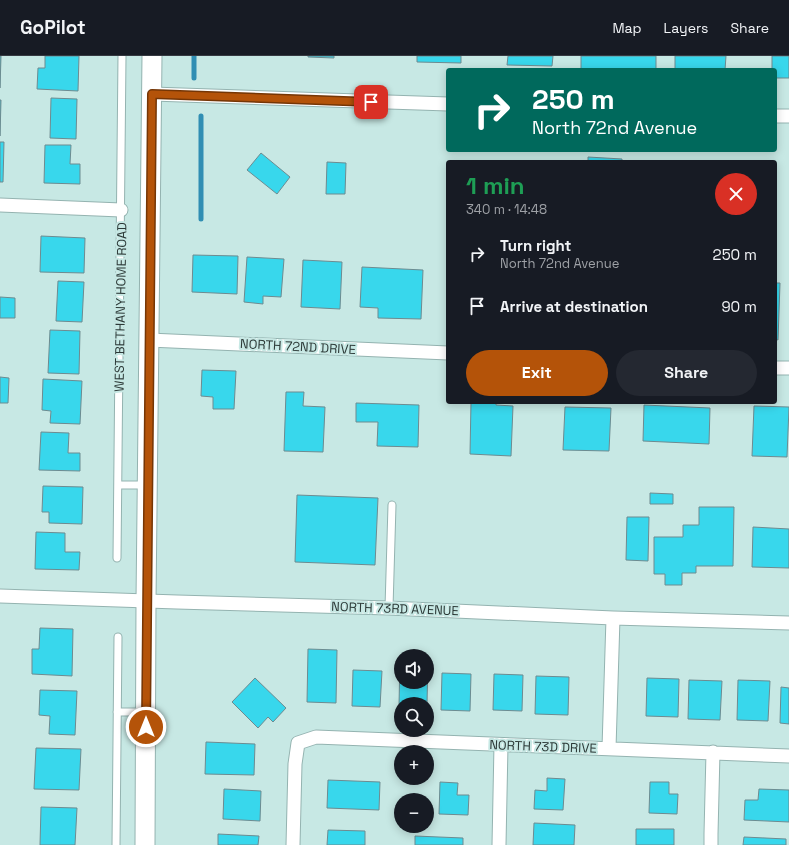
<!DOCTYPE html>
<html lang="en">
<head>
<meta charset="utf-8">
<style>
  :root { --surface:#171b24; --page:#242831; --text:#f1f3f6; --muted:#9ea1a6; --line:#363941; --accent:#b45309 }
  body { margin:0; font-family:"Space Grotesk",sans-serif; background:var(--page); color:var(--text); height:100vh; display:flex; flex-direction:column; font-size:15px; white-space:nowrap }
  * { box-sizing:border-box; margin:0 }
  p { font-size:13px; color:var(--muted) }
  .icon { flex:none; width:22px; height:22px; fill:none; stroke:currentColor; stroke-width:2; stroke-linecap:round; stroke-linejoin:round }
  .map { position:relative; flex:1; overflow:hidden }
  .side { position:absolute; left:446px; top:104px; width:331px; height:244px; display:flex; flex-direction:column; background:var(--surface); border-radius:4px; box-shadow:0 2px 10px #0003 }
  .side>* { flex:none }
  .hud { position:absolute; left:446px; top:12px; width:331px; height:84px; border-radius:4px; box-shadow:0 2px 10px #0003; background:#00695c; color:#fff; overflow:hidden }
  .fabs { position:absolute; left:394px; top:593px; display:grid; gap:8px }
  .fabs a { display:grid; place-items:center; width:40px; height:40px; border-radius:50%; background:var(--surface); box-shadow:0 2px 10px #0003; font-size:20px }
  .pin { position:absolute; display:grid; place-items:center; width:34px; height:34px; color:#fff; margin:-17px; border-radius:8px; box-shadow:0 2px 6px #0006 }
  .me { position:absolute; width:44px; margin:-22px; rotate:0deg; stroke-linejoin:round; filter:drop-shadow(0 0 3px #0008) }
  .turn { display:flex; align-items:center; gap:14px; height:84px; padding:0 20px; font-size:18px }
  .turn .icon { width:52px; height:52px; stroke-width:2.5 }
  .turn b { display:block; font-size:28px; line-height:34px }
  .round { display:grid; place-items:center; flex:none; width:42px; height:42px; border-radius:21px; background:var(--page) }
  .overview { display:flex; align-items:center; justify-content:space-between; height:68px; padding:0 20px }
  h1 { font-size:24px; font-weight:600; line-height:30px; color:#1e9e55 }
  .button { display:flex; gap:8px; margin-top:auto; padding:8px 20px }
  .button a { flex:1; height:46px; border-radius:24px; background:var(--accent); color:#fff; font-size:16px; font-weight:600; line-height:46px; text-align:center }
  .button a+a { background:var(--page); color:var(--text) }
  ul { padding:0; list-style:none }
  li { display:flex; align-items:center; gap:12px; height:52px; padding:0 20px }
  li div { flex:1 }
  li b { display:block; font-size:15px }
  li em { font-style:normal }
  header { display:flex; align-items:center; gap:24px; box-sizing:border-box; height:56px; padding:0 20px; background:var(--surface); border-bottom:1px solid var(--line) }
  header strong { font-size:19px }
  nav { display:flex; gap:22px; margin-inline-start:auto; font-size:14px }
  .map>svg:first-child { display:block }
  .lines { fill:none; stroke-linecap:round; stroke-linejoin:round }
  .stream { stroke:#308eb3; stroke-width:5 }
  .building { fill:#38d7ec; stroke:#6d8b90 }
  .lane-casing { stroke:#94b3b0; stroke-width:9 }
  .street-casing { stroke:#94b3b0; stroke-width:15 }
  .secondary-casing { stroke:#94b3b0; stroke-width:21 }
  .lane { stroke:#fff; stroke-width:7 }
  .street { stroke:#fff; stroke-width:13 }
  .secondary { stroke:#fff; stroke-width:19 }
  .route-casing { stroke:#753606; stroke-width:10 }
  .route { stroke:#b45309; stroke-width:7 }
  .labels { text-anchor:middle; stroke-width:4; stroke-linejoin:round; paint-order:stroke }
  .street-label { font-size:13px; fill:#2c3937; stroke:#c7e8e4 }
</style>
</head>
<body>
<header>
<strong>GoPilot</strong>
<nav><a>Map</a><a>Layers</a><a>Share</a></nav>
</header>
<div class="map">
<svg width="789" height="789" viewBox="0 0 789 789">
  <rect width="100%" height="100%" fill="#c7e8e4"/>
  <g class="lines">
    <path class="stream" d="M194 22V0
      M201 60V163"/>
  </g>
  <path class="building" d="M0 0H1L0 32Z
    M45 0H79L78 35 37 33 38 12H45Z
    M308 0H334V2L308 1Z
    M417 0H461V7L417 6Z
    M508 0H553L552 10 507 9Z
    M581 0H656V14H581Z
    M675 0H726L725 14H675Z
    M772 0H789V22H775V14H772Z
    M51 42 77 43 76 83 50 82Z
    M0 44H1L0 80Z
    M0 86H4L3 126H0Z
    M45 89H71L70 108H80V128L44 127Z
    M261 97 290 121 277 138 247 114Z
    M588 101 622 103V106H588Z
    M327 106 346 107 345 138H326Z
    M41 180 85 182 84 217 40 216Z
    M193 199 238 200 237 238 192 236Z
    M247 201 284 203 281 241 263 240V248L244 246Z
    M303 204 342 206 340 253 301 251Z
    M362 211 423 214 421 263 378 262V252L360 251Z
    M58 225 84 226 82 266 56 265Z
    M775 227H780L778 284 775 283Z
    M0 241 15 242V262H0Z
    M50 274 80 275 79 318 48 317Z
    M202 314 236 315 234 353H213V341L201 340Z
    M0 321 9 322 8 347H0Z
    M43 323 82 325 80 368 50 367 51 355 42 354Z
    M286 336H304L303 350 325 351 323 396 284 395Z
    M471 346 496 347V349L513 350 511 400 470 398Z
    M356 347 419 349 418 391 377 390 378 366H356Z
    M644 349 710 352 709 388 643 385Z
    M754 350 789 351 787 401 752 400Z
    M565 351 611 352 609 395 563 394Z
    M41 376 69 377 68 397H80V415L39 414Z
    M43 430 83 431 82 468 49 467V456H42Z
    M650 437 673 438V448H650Z
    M297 439 378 442 375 509 295 506Z
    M699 451H734L733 510H696V517H682V529H665V518H654V481H683V469H699Z
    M627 461H649L648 505 626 504Z
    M753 471 789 473V512L752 511Z
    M36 476 65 477V496H80L79 514 35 513Z
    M40 572 73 573 72 620 32 618V593H39Z
    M308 593 337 594 336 647 307 646Z
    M400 600 401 626H427V601H428L427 648H401V650H399Z
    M353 614 382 615 380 651 352 650Z
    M442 617 471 618 470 655 441 654Z
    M494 618 523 619 522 655 493 654Z
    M536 620 569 621 568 659 535 658Z
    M255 622 286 652 273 666 268 661 258 672 232 646Z
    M647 622 679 623 678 661 646 660Z
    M689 624 722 625 720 664 688 663Z
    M738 624 770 625 768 665 737 664Z
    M781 631 789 632V668L780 667Z
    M40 634 77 635 75 679 49 678 50 660 39 659Z
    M206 686 255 688 254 719 205 718Z
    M36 692 81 693 79 734 34 733Z
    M547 722 565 723 563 754 534 753 535 734 547 735Z
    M328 724 380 726 379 754 327 752Z
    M440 726 458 727 457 739H469L468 759 439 758Z
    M650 726H669V738H678L677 758 649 757Z
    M224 733 261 735 260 765 223 763Z
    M759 733 789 734V766L744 764 745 744H758Z
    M41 751 77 752 75 789H40Z
    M534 767 575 769 574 789H533Z
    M636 773H674V789H636Z
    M328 774 365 775V789H327Z
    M218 778 259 780 258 789H218Z
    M415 780 463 782V789H415Z
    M744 781 786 783V789H743Z"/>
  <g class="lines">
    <defs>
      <path id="lane" d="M118 429H147
        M117 502 122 0
        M389 552 392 449
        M117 656H145
        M116 789 118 581"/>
      <path id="street" d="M152 38 448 48
        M775 60H789
        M0 149 121 154
        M149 284 448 297
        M775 312H789
        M0 540 177 546 389 552 613 562 789 567
        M609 692 613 562
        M293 789 295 708 298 687 316 681 789 700
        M499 789 501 689
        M711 789V778L713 696"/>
      <path id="secondary" d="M145 789 146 545 152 0"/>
    </defs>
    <use href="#lane" class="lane-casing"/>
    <use href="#street" class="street-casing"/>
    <use href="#secondary" class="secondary-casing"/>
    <use href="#lane" class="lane"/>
    <use href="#street" class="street"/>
    <use href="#secondary" class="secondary"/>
  </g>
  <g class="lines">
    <defs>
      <path id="route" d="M146 671 152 38 371 46"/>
    </defs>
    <use href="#route" class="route-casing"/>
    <use href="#route" class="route"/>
  </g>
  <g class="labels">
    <g class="street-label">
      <text transform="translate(120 251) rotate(-89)" y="5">WEST BETHANY HOME ROAD</text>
      <text transform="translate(298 290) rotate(3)" y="5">NORTH 72ND DRIVE</text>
      <text transform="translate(395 552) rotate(2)" y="5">NORTH 73RD AVENUE</text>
      <text transform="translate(543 690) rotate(2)" y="5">NORTH 73D DRIVE</text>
    </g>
  </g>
</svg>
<div class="fabs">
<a><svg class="icon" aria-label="sound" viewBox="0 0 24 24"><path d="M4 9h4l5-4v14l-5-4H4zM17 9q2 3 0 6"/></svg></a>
<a><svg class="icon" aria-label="search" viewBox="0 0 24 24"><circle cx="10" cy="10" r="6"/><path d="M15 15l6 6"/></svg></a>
<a>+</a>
<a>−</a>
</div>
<div class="pin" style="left:371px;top:46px;background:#d93025"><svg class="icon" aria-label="arrive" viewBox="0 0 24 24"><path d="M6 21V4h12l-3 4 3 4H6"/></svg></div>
<svg class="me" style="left:146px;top:671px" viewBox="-20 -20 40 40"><circle r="17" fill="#b45309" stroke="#fff" stroke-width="3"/><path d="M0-11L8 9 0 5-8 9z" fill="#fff"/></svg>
<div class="hud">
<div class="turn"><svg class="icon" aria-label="right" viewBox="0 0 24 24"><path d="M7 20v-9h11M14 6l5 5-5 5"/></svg><div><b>250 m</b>North 72nd Avenue</div></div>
</div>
<section class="side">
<div class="overview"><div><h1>1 min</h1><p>340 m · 14:48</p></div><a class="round" style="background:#d93025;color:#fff"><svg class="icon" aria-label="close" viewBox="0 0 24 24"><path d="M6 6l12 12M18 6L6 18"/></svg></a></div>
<ul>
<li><svg class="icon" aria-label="right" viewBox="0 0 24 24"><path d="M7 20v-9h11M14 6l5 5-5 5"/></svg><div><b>Turn right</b><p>North 72nd Avenue</p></div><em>250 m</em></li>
<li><svg class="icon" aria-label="arrive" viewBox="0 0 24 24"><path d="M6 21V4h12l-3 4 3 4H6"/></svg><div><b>Arrive at destination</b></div><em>90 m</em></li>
</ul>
<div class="button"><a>Exit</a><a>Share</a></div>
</section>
</div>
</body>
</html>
